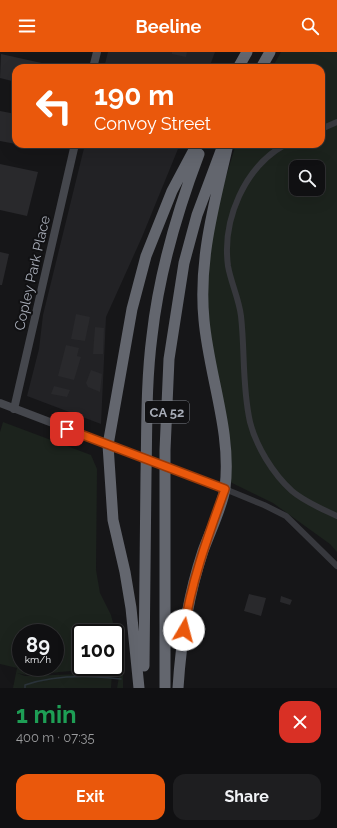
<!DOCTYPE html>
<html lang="en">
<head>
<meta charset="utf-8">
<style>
  :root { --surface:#101012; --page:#1e1e20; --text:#f1f3f6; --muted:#9c9d9f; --line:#303032; --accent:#ea580c }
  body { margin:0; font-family:Raleway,sans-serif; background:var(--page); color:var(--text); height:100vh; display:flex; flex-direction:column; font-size:15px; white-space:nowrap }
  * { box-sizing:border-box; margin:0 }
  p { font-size:13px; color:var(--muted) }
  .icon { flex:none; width:22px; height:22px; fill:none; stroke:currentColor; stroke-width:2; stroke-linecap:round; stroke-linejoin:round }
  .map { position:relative; height:636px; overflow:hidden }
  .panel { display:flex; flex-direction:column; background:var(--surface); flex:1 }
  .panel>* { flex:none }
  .banner { position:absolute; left:12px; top:12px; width:313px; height:84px; border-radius:12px; box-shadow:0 4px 16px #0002,0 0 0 1px var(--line); background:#ea580c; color:#fff; overflow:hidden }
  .fabs { position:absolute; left:289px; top:108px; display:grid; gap:8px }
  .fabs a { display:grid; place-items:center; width:36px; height:36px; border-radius:8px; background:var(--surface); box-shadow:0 4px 16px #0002,0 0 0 1px var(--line); font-size:20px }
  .speed { position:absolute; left:12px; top:572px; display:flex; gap:8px; font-size:20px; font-weight:700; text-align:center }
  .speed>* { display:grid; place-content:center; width:52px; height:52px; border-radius:50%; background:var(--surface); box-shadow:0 4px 16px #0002,0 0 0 1px var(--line); line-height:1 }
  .speed small { font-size:10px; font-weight:400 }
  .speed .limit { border:2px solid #111; border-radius:6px; background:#fff; color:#111 }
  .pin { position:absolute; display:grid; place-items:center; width:34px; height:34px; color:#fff; margin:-17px; border-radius:8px; box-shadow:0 2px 6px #0006 }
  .me { position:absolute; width:44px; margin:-22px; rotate:8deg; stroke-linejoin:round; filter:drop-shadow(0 0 3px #0008) }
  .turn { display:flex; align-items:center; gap:14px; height:84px; padding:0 16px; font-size:18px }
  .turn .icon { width:52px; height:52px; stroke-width:2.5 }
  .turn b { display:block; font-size:28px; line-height:34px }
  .round { display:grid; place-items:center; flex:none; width:42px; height:42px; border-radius:12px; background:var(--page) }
  .head { display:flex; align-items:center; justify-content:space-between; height:68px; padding:0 16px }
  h1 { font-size:24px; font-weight:700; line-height:30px; color:#1e9e55 }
  .button { display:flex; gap:8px; margin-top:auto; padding:8px 16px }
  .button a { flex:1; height:46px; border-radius:12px; background:var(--accent); color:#fff; font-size:16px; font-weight:700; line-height:46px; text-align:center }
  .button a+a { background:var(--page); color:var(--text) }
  header { display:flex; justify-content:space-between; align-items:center; height:52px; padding:0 16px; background:var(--accent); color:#fff; font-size:18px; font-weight:700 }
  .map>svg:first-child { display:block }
  .built { fill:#222225 }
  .green { fill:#1c231d; fill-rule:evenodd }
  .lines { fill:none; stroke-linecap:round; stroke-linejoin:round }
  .stream { stroke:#2c353c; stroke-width:1.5 }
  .building { fill:#29292c }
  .minor { stroke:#37383d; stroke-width:6 }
  .secondary { stroke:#45474d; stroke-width:8 }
  .motorway { stroke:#63666e; stroke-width:11 }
  .route-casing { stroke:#983908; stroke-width:10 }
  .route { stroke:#ea580c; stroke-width:7 }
  .labels { text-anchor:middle; stroke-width:4; stroke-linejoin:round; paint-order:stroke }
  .shield { fill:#111113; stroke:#7b7e86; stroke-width:1 }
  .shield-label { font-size:13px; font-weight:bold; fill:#a8adb8 }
  .street-label { font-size:14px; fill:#a8adb8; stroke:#111113 }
</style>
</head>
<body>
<header><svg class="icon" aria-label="menu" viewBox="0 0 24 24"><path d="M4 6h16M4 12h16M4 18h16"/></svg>Beeline<svg class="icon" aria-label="search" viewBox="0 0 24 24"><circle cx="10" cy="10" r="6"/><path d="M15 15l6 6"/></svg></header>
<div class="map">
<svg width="337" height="636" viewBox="0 0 337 636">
  <rect width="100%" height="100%" fill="#161618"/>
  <path class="built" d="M108 0H215L209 16H104Z
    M85 92H180L142 185 106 265 101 372 27 344 39 297 43 263Z"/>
  <path class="green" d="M281 0H337V500L330 492 273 451 230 430 231 395 210 283 206 225 215 161 236 92H321V16H272ZM296 115H318V137H296Z
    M3 370 91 403 97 417 96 518 100 541 111 563 123 610V636H117L120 619 115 609V581H81V615H112L114 620 71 619 27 623 17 621 25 624 112 621 111 636H13L17 616 0 612V380ZM21 581H55V615H21Z"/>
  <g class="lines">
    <path class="stream" d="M25 636V633C56 622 89 623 121 627"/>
  </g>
  <path class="building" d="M172 0H187L186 5 172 2Z
    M1 2 46 12 45 16H16V30L0 26Z
    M0 59 16 62V92L0 89Z
    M0 112 38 120 27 164 0 158Z
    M0 200 9 202 2 233H0Z
    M76 262 90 265 85 289 71 287Z
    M95 275 104 276 103 302H93Z
    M66 293 79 296 77 304 81 305 74 328 58 324Z
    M91 318 102 322 100 340 88 335 86 331Z
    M54 334 70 338 67 345 51 342Z
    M249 542 266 546 261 564 244 559Z
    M281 544 292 548 290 553 280 550Z"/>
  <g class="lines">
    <path class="minor" d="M321 77 337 70
      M286 92C244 115 222 168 228 214 231 231 239 247 241 264 245 299 242 335 250 370 256 394 273 422 292 439 305 450 322 457 337 464
      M225 437 264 453 286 464 337 514"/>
    <path class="secondary" d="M93 16 97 0
      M0 351 225 437
      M14 357 75 92"/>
    <path class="motorway" d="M238 16 247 0
      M261 16 270 0
      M144 614C145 550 145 487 146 423 147 376 146 330 152 284 159 221 177 160 199 102
      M139 636 131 556 125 520 113 468 108 393 132 257 146 204 172 139 197 92
      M165 636V398L169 307 184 211 197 163 222 96
      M178 636C181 589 188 544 203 499 209 482 223 453 225 436 232 380 209 324 204 268 198 207 215 150 228 92"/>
  </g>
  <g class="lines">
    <defs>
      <path id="route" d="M67 377 225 437C208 484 191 530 184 578"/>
    </defs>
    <use href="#route" class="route-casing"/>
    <use href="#route" class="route"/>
  </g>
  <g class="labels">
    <rect class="shield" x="145" y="349" width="44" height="22" rx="3"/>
    <g class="shield-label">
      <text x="167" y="365">CA 52</text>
    </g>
    <g class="street-label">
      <text transform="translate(32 221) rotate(-77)" y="5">Copley Park Place</text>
    </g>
  </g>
</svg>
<div class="fabs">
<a><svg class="icon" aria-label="search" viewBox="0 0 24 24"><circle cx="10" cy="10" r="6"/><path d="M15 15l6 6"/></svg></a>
</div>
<div class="speed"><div>89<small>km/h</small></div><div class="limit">100</div></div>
<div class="pin" style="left:67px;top:377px;background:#d93025"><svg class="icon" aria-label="arrive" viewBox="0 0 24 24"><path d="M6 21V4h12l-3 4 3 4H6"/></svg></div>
<svg class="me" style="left:184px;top:578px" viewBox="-20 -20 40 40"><circle r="19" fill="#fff"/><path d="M0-13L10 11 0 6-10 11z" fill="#ea580c"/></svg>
<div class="banner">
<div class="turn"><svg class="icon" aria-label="left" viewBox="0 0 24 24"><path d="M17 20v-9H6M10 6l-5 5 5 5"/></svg><div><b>190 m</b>Convoy Street</div></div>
</div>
</div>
<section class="panel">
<div class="head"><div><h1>1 min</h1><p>400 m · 07:35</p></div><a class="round" style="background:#d93025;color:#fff"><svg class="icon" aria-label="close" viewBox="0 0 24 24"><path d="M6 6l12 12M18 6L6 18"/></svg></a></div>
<div class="button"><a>Exit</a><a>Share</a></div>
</section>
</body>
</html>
